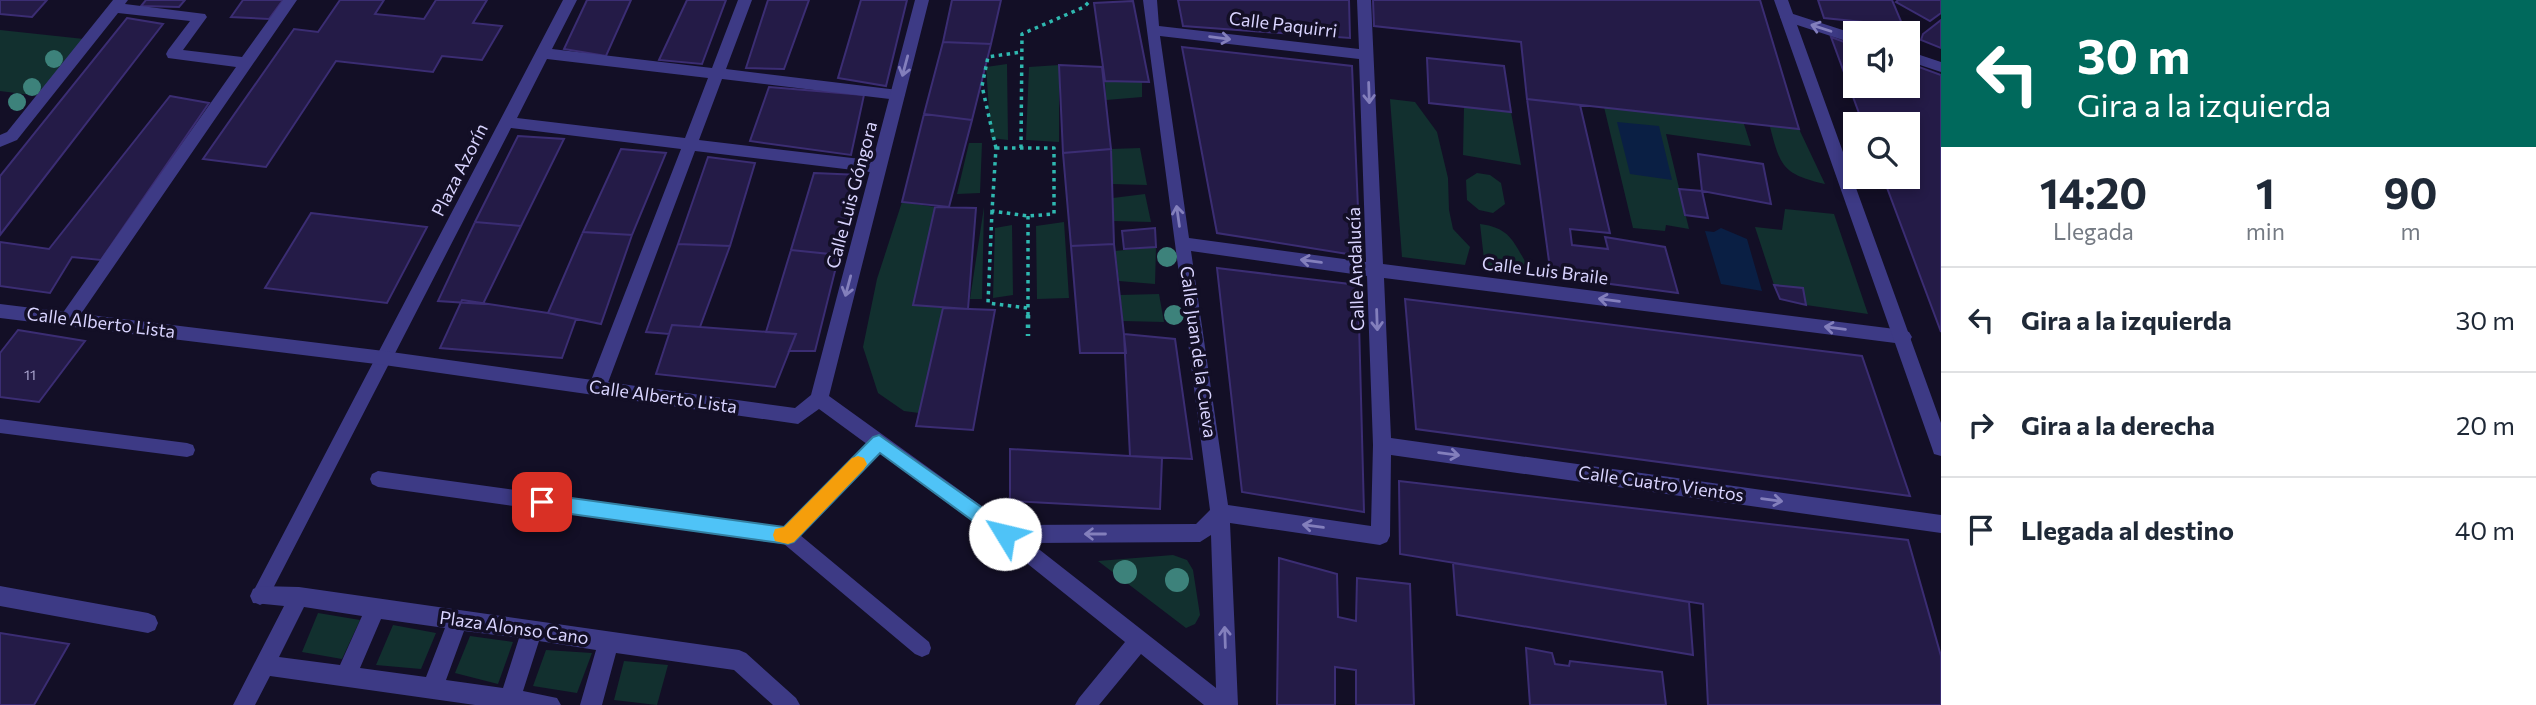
<!DOCTYPE html>
<html lang="es">
<head>
<meta charset="utf-8">
<style>
  :root { --surface:#fff; --page:#f6f6f7; --text:#1f2937; --muted:#747a83; --line:#e0e1e3 }
  body { margin:0; font-family:Commissioner,sans-serif; background:var(--page); color:var(--text); height:100vh; display:flex; flex-direction:column; font-size:26px; white-space:nowrap }
  * { box-sizing:border-box; margin:0 }
  p { font-size:23px; color:var(--muted) }
  .icon { flex:none; width:38px; height:38px; fill:none; stroke:currentColor; stroke-width:2; stroke-linecap:round; stroke-linejoin:round }
  .map { position:relative; flex:1; overflow:hidden }
  .sheet { display:flex; flex-direction:column; background:var(--surface); width:595px }
  .sheet>* { flex:none }
  .hud { background:#00695c; color:#fff; overflow:hidden }
  .fabs { position:absolute; left:1843px; top:21px; display:grid; gap:14px }
  .fabs a { display:grid; place-items:center; width:77px; height:77px; border-radius:0px; background:var(--surface); box-shadow:0 4px 10px #0003; font-size:35px }
  .pin { position:absolute; display:grid; place-items:center; width:60px; height:60px; color:#fff; margin:-30px; border-radius:14px; box-shadow:0 4px 10px #0006 }
  .me { position:absolute; width:77px; margin:-38px; rotate:306deg; stroke-linejoin:round; filter:drop-shadow(0 0 5px #0008) }
  .turn { display:flex; align-items:center; gap:24px; height:147px; padding:0 21px; font-size:32px }
  .turn .icon { width:91px; height:91px; stroke-width:2.5 }
  .turn b { display:block; font-size:49px; line-height:60px }
  .eta { display:flex; justify-content:space-evenly; align-items:center; height:119px; text-align:center }
  .eta b { font-size:42px; font-weight:700; line-height:49px }
  ul { padding:0; list-style:none }
  li { display:flex; align-items:center; gap:21px; height:105px; padding:0 21px; border-top:2px solid var(--line) }
  li div { flex:1 }
  li b { display:block; font-size:26px }
  li em { font-style:normal }
  main { display:flex; flex:1; min-height:0 }
  .map>svg:first-child { display:block }
  .green { fill:#12302f }
  .water { fill:#0a1f44 }
  .building { fill:#241b47; stroke:#3b2d73; stroke-width:2 }
  .lines { fill:none; stroke-linecap:round; stroke-linejoin:round }
  .path-far1 { stroke:#2fb8b0; stroke-width:3.5; stroke-dasharray:3.5 4.5; stroke-linecap:butt }
  .path { stroke:#2fb8b0; stroke-width:4.5; stroke-dasharray:3.5 6; stroke-linecap:butt }
  .service { fill:#3d3a85; fill-rule:evenodd }
  .pedestrian { fill:#3d3a85; fill-rule:evenodd }
  .minor { fill:#3d3a85; fill-rule:evenodd }
  .tertiary { fill:#3d3a85; fill-rule:evenodd }
  .tree { fill:#3d827b }
  .oneway { stroke:#837fbc }
  .route { fill:#4fc3f7; stroke:#337fa1; stroke-width:2 }
  .slow { fill:#f59e0b }
  .labels { text-anchor:middle; stroke-width:7; stroke-linejoin:round; paint-order:stroke }
  .number-label { font-size:14px; fill:#aca6d1 }
  .street-label { font-size:18px; fill:#d9d4ff; stroke:#130f26 }
</style>
</head>
<body>
<main>
<div class="map">
<svg width="1941" height="705" viewBox="0 0 1941 705">
  <rect width="100%" height="100%" fill="#130f26"/>
  <path class="green" d="M0 30 84 39 39 96 0 91Z
    M1007 64 1008 140 991 138 986 67Z
    M1059 65V142L1026 140 1029 67Z
    M1105 81H1142V97L1106 100Z
    M1390 99 1415 102 1437 132 1448 178 1449 210 1453 229 1470 247 1465 265 1402 257Z
    M1464 107 1511 112 1521 165 1463 155Z
    M1604 107 1743 121 1751 146 1666 134 1689 229 1666 225 1665 231 1633 228Z
    M1769 123 1799 129 1825 184C1781 174 1780 165 1769 123Z
    M969 143H982L980 193 957 194Z
    M1140 148 1147 185 1112 184 1111 149Z
    M1477 173 1490 175 1501 183 1505 204 1493 213 1479 210 1467 200 1466 180Z
    M1145 194 1151 222 1114 221 1113 198Z
    M902 202 935 207 913 304 943 308 919 413 904 411 878 393 863 347 877 279Z
    M984 207 982 299H970Z
    M1785 209 1834 214 1868 314 1806 305 1803 288 1774 285 1755 227 1782 230Z
    M1064 222 1069 298 1037 299 1036 226Z
    M1480 224C1511 228 1513 242 1528 266H1516L1511 271 1485 268Z
    M1012 225 1013 295 993 298 995 228Z
    M1156 247 1155 284 1119 281 1115 251Z
    M1159 294 1164 322 1123 321 1120 295Z
    M1173 555 1187 560 1193 570 1200 615 1195 624 1186 628 1098 561Z
    M318 613 360 620 342 659 302 652Z
    M393 625 436 633 421 669 376 665Z
    M470 636 513 642 498 684 455 673Z
    M546 650 592 653 577 693 533 686Z
    M624 661 668 665 657 705 614 700Z"/>
  <path class="water" d="M1617 122 1659 126 1672 180 1630 174Z
    M1721 228 1747 239 1762 291 1721 284 1705 231 1714 232Z"/>
  <path class="building" d="M0 0H47L32 17 0 14Z
    M146 0H185L179 7 141 6Z
    M243 0H283L269 19 231 17Z
    M340 0H384L375 14 424 19 436 0H487L473 23 502 26 482 60 442 56 433 72 336 61 266 167 203 159 294 29 318 32Z
    M587 0H631L606 56 564 49Z
    M687 0H726L702 64 659 60Z
    M768 0H809L784 69 746 68Z
    M861 0H907L886 86 838 78Z
    M952 0H1001L991 44 943 42Z
    M1178 0H1349L1350 38 1183 26Z
    M1373 0H1760L1799 129 1527 99 1521 42 1374 26Z
    M1818 0H1892L1903 26 1824 18Z
    M1898 0H1941V13L1930 21 1896 2Z
    M1133 1 1149 82 1105 81 1094 3Z
    M127 18 163 24 0 235V176Z
    M1941 20V48L1921 40 1923 34Z
    M1831 37 1855 46V86H1908V63L1941 75V332L1883 177H1908V124H1863Z
    M943 42 991 44 972 120 924 114Z
    M1182 47 1352 66 1360 256 1217 233Z
    M1427 58 1504 66 1511 112 1429 103Z
    M1059 65 1102 67 1111 149 1063 153Z
    M769 87 864 95 851 155 750 141Z
    M170 96 209 103 101 260 72 257 50 293 0 286V242L49 249Z
    M1527 99 1580 105 1610 233 1570 229 1572 245 1608 249 1605 237 1665 247 1678 293 1551 276Z
    M924 114 972 120 949 207 902 202Z
    M518 136 564 139 521 226 475 222Z
    M621 149 666 153 632 235 583 232Z
    M1111 149 1114 244 1071 246 1063 153Z
    M1698 154 1763 164 1771 204 1702 191Z
    M708 157 755 163 730 246 678 244Z
    M814 173 860 175 839 255 791 250Z
    M1679 189 1702 191 1708 218 1685 215Z
    M935 207 976 208 968 309 913 305Z
    M311 213 427 227 387 303 265 288Z
    M475 222 521 226 483 304 438 301Z
    M1155 228 1156 247 1124 249 1122 231Z
    M583 232 632 235 601 324 548 313Z
    M678 244 730 246 700 327 672 325 669 334 646 332Z
    M1114 244 1126 353H1080L1071 246Z
    M791 250 839 255 815 351H789L796 334 766 332Z
    M1217 268 1358 285 1364 512 1242 492Z
    M1774 285 1803 288 1806 305 1780 299Z
    M1405 299 1862 356 1910 496 1416 429Z
    M462 300 548 313 576 319 562 358 440 348Z
    M943 308 995 310 973 430 916 426Z
    M672 325 700 327 796 334 775 387 656 374Z
    M18 330 85 341 39 402 0 397V353Z
    M1124 334 1175 339 1192 459 1130 456Z
    M1010 449 1162 458 1160 509 1010 501Z
    M1399 481 1908 540 1941 656V705H1708L1703 604 1400 554Z
    M1279 558 1337 574 1338 617 1356 621 1357 578 1410 584 1414 705H1356V670L1335 667V705H1277Z
    M1453 563 1689 602 1693 655 1457 615Z
    M0 633 69 644 34 705H0Z
    M1526 648 1552 653 1555 664 1569 666 1570 661 1662 672 1666 705H1530Z"/>
  <g class="lines">
    <path class="path-far1" d="M996 148 982 86 988 57 1021 52
      M996 148H1054V214L1028 216 992 211Z
      M1021 148 1022 34 1084 7 1091 0
      M992 211 988 303 1028 308
      M1028 216V317"/>
    <path class="path" d="M1028 315V336"/>
    <path class="service" d="M384 351 390 353 392 358 266 602 260 605 254 602 251 596 254 590 378 353Z
      M0 419 187 443 193 445 195 450 193 455 187 457 0 433Z
      M879 436 885 438 887 443 885 448 800 535 929 642 931 648 929 654 922 657 915 654 784 544 378 487 372 484 370 479 372 474 378 471 785 527 873 438Z"/>
    <path class="pedestrian" d="M113 0H128L125 4 205 14 207 17 183 50 242 57 283 0H297L74 324H62L59 319 62 314 236 67 168 58 166 54 168 50 190 21 118 13 17 140 0 147V135L7 132Z
      M563 0H577L552 49 712 68 738 0H752L726 69 898 90 905 95 898 100 722 79 699 140 878 161 886 167 878 173 695 151 606 388 603 393 597 396 591 393 588 388 681 149 511 128 390 363 384 365 378 363 375 358 378 353ZM547 59 708 78 685 138 517 118Z
      M0 586 148 613 155 616 158 623 155 630 148 633 0 606Z
      M260 586 299 587 739 650 746 653 796 698 800 705H773L734 670 616 653 602 705H580L596 650 539 641 523 691 557 698 561 705H475L270 676 255 705H233L284 606 253 603 250 596 253 589ZM304 607 362 616 340 665 279 657ZM381 619 445 628 426 677 360 668ZM464 631 519 638 503 688 446 680Z"/>
    <path class="minor" d="M915 0H929L829 396 1008 525 1196 524 1210 510 1143 0H1157L1159 26 1359 49 1357 0H1371L1383 264 1903 330 1909 332 1912 337 1909 342 1903 344 1384 278 1391 438 1941 515V533L1391 455 1390 536 1387 542 1380 545 1230 523 1238 705H1204L1141 654 1099 705H1075L1079 698 1125 642 998 540 819 409 798 424 384 365 0 318V304L384 351 795 408 811 395ZM1160 36 1359 59 1366 262 1189 238ZM1191 251 1367 276 1373 445 1371 526 1228 505ZM1211 535 1216 688 1031 543 1200 542Z
      M1787 12 1855 34V44L1782 20 1780 17Z
      M1908 51 1941 62V72L1908 61Z"/>
    <path class="tertiary" d="M1774 0H1788L1941 423V456L1934 454 1932 448Z"/>
  </g>
  <g class="tree">
    <circle cx="54" cy="59" r="9"/>
    <circle cx="32" cy="87" r="9"/>
    <circle cx="17" cy="102" r="9"/>
    <circle cx="1167" cy="257" r="10"/>
    <circle cx="1174" cy="315" r="10"/>
    <circle cx="1125" cy="572" r="12"/>
    <circle cx="1177" cy="580" r="12"/>
  </g>
  <defs><path id="oneway-shaft" d="M-6 0H5M1.5-3L5.5 0L1.5 3" fill="none" stroke-width="1.6" stroke-linecap="round" stroke-linejoin="round" transform="scale(1.75)"/></defs>
  <g class="oneway">
    <use href="#oneway-shaft" transform="translate(1821 28) rotate(-162)"/>
    <use href="#oneway-shaft" transform="translate(1220 38) rotate(7)"/>
    <use href="#oneway-shaft" transform="translate(905 66) rotate(105)"/>
    <use href="#oneway-shaft" transform="translate(1369 93) rotate(88)"/>
    <use href="#oneway-shaft" transform="translate(1178 216) rotate(-98)"/>
    <use href="#oneway-shaft" transform="translate(1311 261) rotate(-172)"/>
    <use href="#oneway-shaft" transform="translate(848 286) rotate(105)"/>
    <use href="#oneway-shaft" transform="translate(1609 300) rotate(-173)"/>
    <use href="#oneway-shaft" transform="translate(1377 320) rotate(88)"/>
    <use href="#oneway-shaft" transform="translate(1835 328) rotate(-173)"/>
    <use href="#oneway-shaft" transform="translate(1449 454) rotate(8)"/>
    <use href="#oneway-shaft" transform="translate(1772 500) rotate(8)"/>
    <use href="#oneway-shaft" transform="translate(1313 526) rotate(-172)"/>
    <use href="#oneway-shaft" transform="translate(1095 534) rotate(180)"/>
    <use href="#oneway-shaft" transform="translate(1225 637) rotate(-92)"/>
  </g>
  <path class="route" d="M879 435 1011 528 1014 534 1011 540 1005 542 999 540 880 453 794 542 788 544 542 510 536 507 533 502 536 496 542 494 784 527 873 437Z"/>
  <path class="slow" d="M858 456 864 458 867 464 864 469 794 542 788 544 775 541 773 535 775 529 784 527 852 458Z"/>
  <g class="labels">
    <g class="number-label">
      <text x="30" y="380">11</text>
    </g>
    <g class="street-label">
      <text transform="translate(1283 25) rotate(7)" y="6">Calle Paquirri</text>
      <text transform="translate(460 170) rotate(-63)" y="6">Plaza Azorín</text>
      <text transform="translate(852 195) rotate(-75)" y="6">Calle Luis Góngora</text>
      <text transform="translate(1356 269) rotate(-92)" y="6">Calle Andalucía</text>
      <text transform="translate(1545 271) rotate(7)" y="6">Calle Luis Braile</text>
      <text transform="translate(101 323) rotate(7)" y="6">Calle Alberto Lista</text>
      <text transform="translate(1198 352) rotate(82)" y="6">Calle Juan de la Cueva</text>
      <text transform="translate(663 397) rotate(8)" y="6">Calle Alberto Lista</text>
      <text transform="translate(1661 484) rotate(8)" y="6">Calle Cuatro Vientos</text>
      <text transform="translate(514 628) rotate(8)" y="6">Plaza Alonso Cano</text>
    </g>
  </g>
</svg>
<div class="fabs">
<a><svg class="icon" aria-label="sound" viewBox="0 0 24 24"><path d="M4 9h4l5-4v14l-5-4H4zM17 9q2 3 0 6"/></svg></a>
<a><svg class="icon" aria-label="search" viewBox="0 0 24 24"><circle cx="10" cy="10" r="6"/><path d="M15 15l6 6"/></svg></a>
</div>
<div class="pin" style="left:542px;top:502px;background:#d93025"><svg class="icon" aria-label="arrive" viewBox="0 0 24 24"><path d="M6 21V4h12l-3 4 3 4H6"/></svg></div>
<svg class="me" style="left:1005px;top:534px" viewBox="-20 -20 40 40"><circle r="19" fill="#fff"/><path d="M0-13L10 11 0 6-10 11z" fill="#4fc3f7"/></svg>
</div>
<section class="sheet">
<div class="hud">
<div class="turn"><svg class="icon" aria-label="left" viewBox="0 0 24 24"><path d="M17 20v-9H6M10 6l-5 5 5 5"/></svg><div><b>30 m</b>Gira a la izquierda</div></div>
</div>
<div class="eta">
<div><b>14:20</b><p>Llegada</p></div>
<div><b>1</b><p>min</p></div>
<div><b>90</b><p>m</p></div>
</div>
<ul>
<li><svg class="icon" aria-label="left" viewBox="0 0 24 24"><path d="M17 20v-9H6M10 6l-5 5 5 5"/></svg><div><b>Gira a la izquierda</b></div><em>30 m</em></li>
<li><svg class="icon" aria-label="right" viewBox="0 0 24 24"><path d="M7 20v-9h11M14 6l5 5-5 5"/></svg><div><b>Gira a la derecha</b></div><em>20 m</em></li>
<li><svg class="icon" aria-label="arrive" viewBox="0 0 24 24"><path d="M6 21V4h12l-3 4 3 4H6"/></svg><div><b>Llegada al destino</b></div><em>40 m</em></li>
</ul>
</section>
</main>
</body>
</html>
